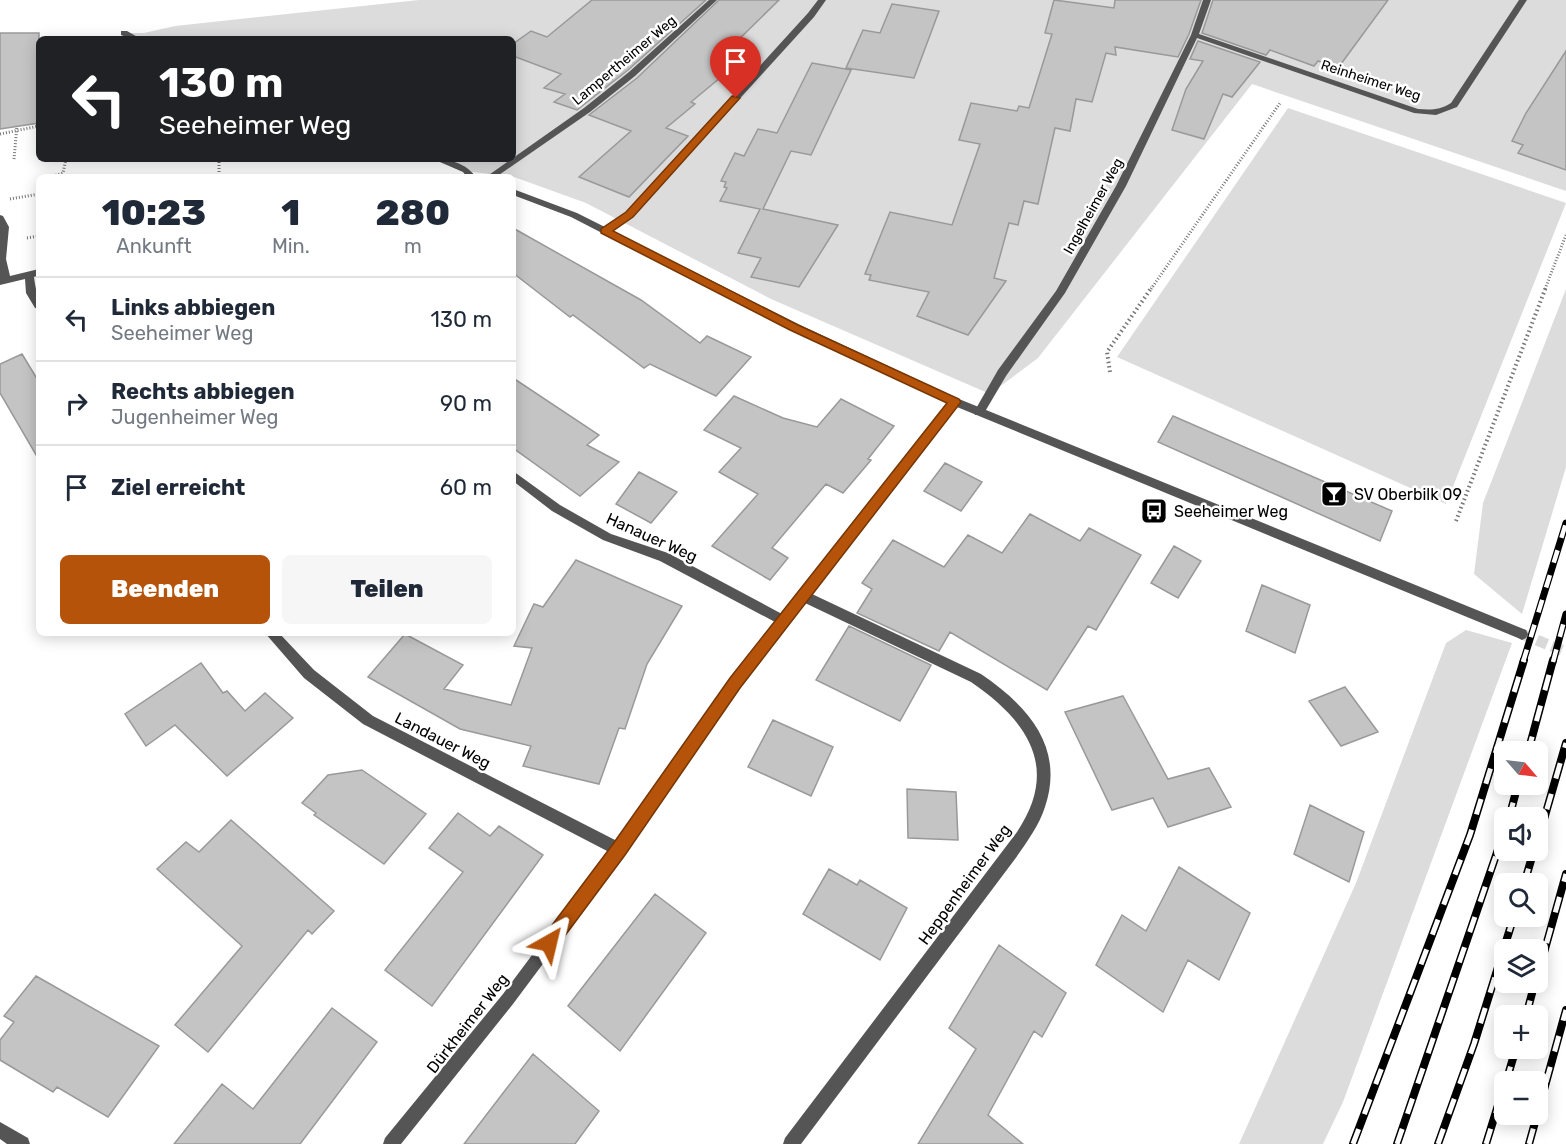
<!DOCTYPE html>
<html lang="de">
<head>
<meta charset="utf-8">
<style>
  :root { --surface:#fff; --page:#f6f6f7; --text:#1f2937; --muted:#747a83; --line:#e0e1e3; --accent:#b45309 }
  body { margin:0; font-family:Rubik,sans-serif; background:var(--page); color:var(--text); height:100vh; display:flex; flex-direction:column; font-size:22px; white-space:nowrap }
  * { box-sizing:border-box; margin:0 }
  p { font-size:20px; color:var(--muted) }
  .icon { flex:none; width:33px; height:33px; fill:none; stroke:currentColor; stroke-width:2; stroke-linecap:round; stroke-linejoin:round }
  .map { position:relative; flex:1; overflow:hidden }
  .side { position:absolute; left:36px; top:174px; width:480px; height:462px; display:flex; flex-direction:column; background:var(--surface); border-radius:9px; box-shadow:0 3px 15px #0003 }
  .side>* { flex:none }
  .guide { position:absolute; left:36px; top:36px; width:480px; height:126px; border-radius:9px; box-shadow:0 3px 15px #0003; background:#202124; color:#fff; overflow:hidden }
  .needle { width:39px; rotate:118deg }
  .fabs { position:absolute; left:1494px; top:741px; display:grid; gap:12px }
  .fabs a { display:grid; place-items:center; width:54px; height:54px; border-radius:9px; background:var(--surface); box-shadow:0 3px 15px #0003; font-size:30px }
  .pin { position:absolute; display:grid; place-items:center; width:51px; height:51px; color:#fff; margin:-62px -26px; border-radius:50% 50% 50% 0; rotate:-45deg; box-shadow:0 0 6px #0007 }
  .pin .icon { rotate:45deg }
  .me { position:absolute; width:66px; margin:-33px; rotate:37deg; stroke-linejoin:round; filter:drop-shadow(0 0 4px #0008) }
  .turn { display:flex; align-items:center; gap:21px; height:126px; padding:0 24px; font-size:27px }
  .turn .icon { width:78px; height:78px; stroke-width:2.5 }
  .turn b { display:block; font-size:42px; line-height:51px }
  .eta { display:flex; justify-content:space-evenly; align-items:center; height:102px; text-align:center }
  .eta b { font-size:36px; font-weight:800; line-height:42px }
  .action { display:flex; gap:12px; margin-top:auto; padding:12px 24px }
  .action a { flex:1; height:69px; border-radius:9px; background:var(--accent); color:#fff; font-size:24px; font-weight:800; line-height:69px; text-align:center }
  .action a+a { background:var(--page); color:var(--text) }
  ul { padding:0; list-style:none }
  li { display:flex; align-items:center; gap:18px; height:84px; padding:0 24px; border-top:2px solid var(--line) }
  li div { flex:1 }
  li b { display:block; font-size:22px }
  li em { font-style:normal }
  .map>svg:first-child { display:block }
  .green { fill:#dcdcdc }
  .building { fill:#c4c4c4; stroke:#999; stroke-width:1.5 }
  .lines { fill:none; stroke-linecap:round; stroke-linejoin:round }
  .street-tunnel { stroke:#d9d9d9; stroke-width:11; stroke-dasharray:11 5; stroke-linecap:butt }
  .path-far1 { stroke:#777; stroke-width:3; stroke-dasharray:1 2; stroke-linecap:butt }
  .path { stroke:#777; stroke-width:4; stroke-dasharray:1.5 3; stroke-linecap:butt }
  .lane { fill:#555; fill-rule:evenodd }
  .street { fill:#555; fill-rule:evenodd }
  .rail-far1-casing { stroke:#000; stroke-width:7 }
  .rail-casing { stroke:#000; stroke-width:8 }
  .rail-far1 { stroke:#fff; stroke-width:4.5; stroke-dasharray:13; stroke-linecap:butt }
  .rail { stroke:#fff; stroke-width:5; stroke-dasharray:16; stroke-linecap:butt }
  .route { fill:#b45309; stroke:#753606; stroke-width:1.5 }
  .labels { text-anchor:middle; stroke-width:5; stroke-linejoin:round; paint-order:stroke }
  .far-street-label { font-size:14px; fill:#000; stroke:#fff }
  .poi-label { font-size:16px; fill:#000; stroke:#fff; text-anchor:start }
  .street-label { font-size:16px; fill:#000; stroke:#fff }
</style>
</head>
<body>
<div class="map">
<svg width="1566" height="1144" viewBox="0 0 1566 1144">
  <rect width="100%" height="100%" fill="#fff"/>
  <path class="green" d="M419 0H1566V191L1252 84 1038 358 990 394 771 299 586 203 514 177 465 171 433 159H513V39H137L124 33H144L175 26Z
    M1288 108 1566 203 1446 504 1117 357Z
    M1566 289V467L1522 614 1474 574 1483 503Z
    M1466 630 1512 643 1343 1102 1323 1144H1239L1356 883 1446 643Z"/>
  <path class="building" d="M592 0H706L628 70 577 110 554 102 565 94 544 88 561 74 513 56V44L531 31 547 37Z
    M719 0H779L728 50 750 53 691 102 695 104 666 128 688 136 629 197 579 177 631 131 589 115 637 78Z
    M1054 0 1114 8 1115 0H1201L1189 34 1178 57 1115 47 1116 55 1106 53 1092 102 1076 99 1070 131 1055 128 1038 204 1024 201 1018 225 1009 223 994 278 1006 281 968 335 917 316 929 292 869 280 871 275 865 274 890 212 952 225 980 144 959 140 971 103 1017 111 1019 106 1029 108 1052 34 1045 33Z
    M1213 0H1388L1338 68 1318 61 1314 66 1270 50 1266 55 1202 33Z
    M892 4 939 11 914 78 846 68 863 30 880 33Z
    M0 33H39V123L0 129Z
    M1198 41 1260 62 1232 97 1223 94 1204 139 1172 130 1186 89 1203 61 1190 59Z
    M1566 51V170L1518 153 1523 145 1512 141 1526 113Z
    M812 63 851 70 811 155 791 151 763 209 838 225 799 287 751 277 761 258 738 253 760 209 720 201 727 188 724 187 726 182 721 181 735 153 744 156 758 129 777 133Z
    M513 228 641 300 700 343 707 336 751 357 716 396 650 364 644 368 573 315 570 317 513 273Z
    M22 354 39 382V460L0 393V364Z
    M513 378 599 435 587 445 619 462 580 496 513 448Z
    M734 396 783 418 817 427 841 399 894 426 868 459 871 460 843 493 826 484 772 548 788 558 770 580 712 546 758 494 719 472 741 448 704 430Z
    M1173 416 1392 511 1380 541 1158 442Z
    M945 463 982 482 961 511 924 491Z
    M639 472 677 492 651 523 616 504Z
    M1030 514 1080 541 1089 528 1141 555 1096 630 1088 626 1047 690 950 632 939 651 857 613 872 589 862 583 893 540 944 567 968 535 1002 553Z
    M1174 546 1201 561 1178 598 1151 583Z
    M576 560 682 606 647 664 625 729 619 728 599 784 523 766 531 746 460 729 368 677 405 634 463 665 444 689 511 705 532 648 514 646 534 604 543 607Z
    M1262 585 1310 605 1295 653 1246 631Z
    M849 626 931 665 900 721 816 680Z
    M201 663 223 693 227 691 245 711 265 693 293 718 227 776 175 725 146 746 125 714Z
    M1345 687 1378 732 1341 746 1309 701Z
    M1123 696 1168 779 1209 768 1231 807 1168 827 1153 798 1112 810 1065 712Z
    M773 720 833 747 811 796 748 767Z
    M362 770 426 814 384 864 314 815 316 813 302 803 328 775Z
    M907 789 956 792 958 840 908 838Z
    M1310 805 1364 832 1349 882 1294 854Z
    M458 813 490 836 499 826 543 855 432 1006 385 970 463 872 429 848Z
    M231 820 334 911 312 934 308 930 208 1052 175 1025 242 946 157 869 186 842 199 852Z
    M1179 867 1250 913 1219 980 1188 960 1163 1012 1096 965 1122 915 1146 931Z
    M829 869 857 885 860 880 907 908 880 960 803 914Z
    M655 894 706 933 620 1051 568 1006Z
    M999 945 1066 993 1042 1037 1034 1031 988 1115 1023 1144H918L976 1049 949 1028Z
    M36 976 159 1046 108 1117 57 1087 53 1092 0 1060V1040L14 1022 4 1016Z
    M332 1008 377 1042 300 1144H174L222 1084 253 1109Z
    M533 1054 599 1111 575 1144H464Z"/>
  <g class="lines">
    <path class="street-tunnel" d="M1522 634 1566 652"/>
    <path class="path-far1" d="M0 134 39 126
      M14 159 17 126
      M219 159V177
      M219 160 229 159
      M50 177 63 173 66 159
      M10 199 39 194
      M27 238 39 236
      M1151 289 1280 103
      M1545 289 1566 235"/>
    <path class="path" d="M1110 372 1107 352 1152 287
      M1456 521 1546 287"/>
    <path class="lane" d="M709 0H717L635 76 590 112 496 177H486L584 108 629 72Z
      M818 0H826L814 17 633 216 607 233H601V229L627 212 808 13Z
      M1203 0H1211L1199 34 1418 109C1431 110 1440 110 1451 103L1519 0H1527L1457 107 1436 115 1414 113 1197 38 1126 186 1065 293 1006 376 983 415H975L974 412 998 370 1056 291 1116 186 1191 35Z"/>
    <path class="street" d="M121 31H127L141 39H131L121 35Z
      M433 159C449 159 466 163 476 177H467L463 172Z
      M513 189 577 213 798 324 959 399 1526 630 1528 634 1526 638 1522 640 1518 638 957 407 812 594 981 674C1028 706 1065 747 1045 807 1039 826 1026 843 1015 859L801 1144H783L785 1138 1017 832C1060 768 1028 721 971 682L805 603 740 687 624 855 513 1004 401 1144H383L385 1138 503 994 609 852 363 724 304 678 265 633H279L314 670 373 716 617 841 730 679 775 622 660 561 603 540 552 511 513 481V471L560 505 611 534 668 553 782 614 948 403 790 330 571 217 513 195Z
      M0 215 3 216 9 227 6 259 10 276 39 269V275L34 277C35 288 39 298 39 309L35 308 26 293 25 279 0 285Z
      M0 1122 28 1138 30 1144H7L0 1139Z"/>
    <defs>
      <path id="rail-far1" d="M1523 662 1566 523
        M1553 662 1566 614"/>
      <path id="rail" d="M1528 752 1553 660
        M1509 818 1518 784
        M1538 840 1566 743
        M1524 884 1534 850
        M1538 974 1566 874
        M1526 1016 1535 982
        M1506 1082 1516 1048
        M1353 1144 1470 835 1524 660
        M1397 1144 1504 832
        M1438 1144 1474 1044 1514 916
        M1486 1144 1504 1086
        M1529 1144 1566 1010"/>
    </defs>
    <use href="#rail-far1" class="rail-far1-casing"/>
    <use href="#rail" class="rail-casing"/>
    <use href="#rail-far1" class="rail-far1"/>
    <use href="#rail" class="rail"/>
  </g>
  <path class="route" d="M732 96 740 98 633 217 613 231 798 325 959 399 961 402 740 688 625 855 555 949 549 951 543 949 541 943 543 937 613 844 730 678 947 403 790 330 601 233V229L626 212Z"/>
  <defs>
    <symbol id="bar-square" viewBox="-11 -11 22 22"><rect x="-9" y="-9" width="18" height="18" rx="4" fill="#000" stroke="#fff"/><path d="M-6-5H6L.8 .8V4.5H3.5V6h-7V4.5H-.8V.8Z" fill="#fff"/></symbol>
    <symbol id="bus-square" viewBox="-11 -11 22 22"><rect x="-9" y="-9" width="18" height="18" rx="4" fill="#000" stroke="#fff"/><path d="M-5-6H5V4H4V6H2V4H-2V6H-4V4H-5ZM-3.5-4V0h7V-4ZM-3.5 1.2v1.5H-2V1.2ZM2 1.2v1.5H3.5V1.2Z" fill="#fff"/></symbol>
  </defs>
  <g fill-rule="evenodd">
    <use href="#bar-square" x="1319" y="479" width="30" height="30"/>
    <use href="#bus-square" x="1139" y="496" width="30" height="30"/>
  </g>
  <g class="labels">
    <g class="far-street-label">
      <text transform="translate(624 60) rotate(-40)" y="5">Lampertheimer Weg</text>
      <text transform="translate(1371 80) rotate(18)" y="5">Reinheimer Weg</text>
      <text transform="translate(1093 206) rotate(-61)" y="5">Ingelheimer Weg</text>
    </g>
    <g class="poi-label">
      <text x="1354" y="500">SV Oberbilk 09</text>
      <text x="1174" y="517">Seeheimer Weg</text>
    </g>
    <g class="street-label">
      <text transform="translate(652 537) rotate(24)" y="6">Hanauer Weg</text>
      <text transform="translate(443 740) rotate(27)" y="6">Landauer Weg</text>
      <text transform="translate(964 884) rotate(-54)" y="6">Heppenheimer Weg</text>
      <text transform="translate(467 1023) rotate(-52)" y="6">Dürkheimer Weg</text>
    </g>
  </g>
</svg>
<div class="fabs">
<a><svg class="needle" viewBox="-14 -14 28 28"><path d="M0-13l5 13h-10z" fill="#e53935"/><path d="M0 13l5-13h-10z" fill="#747a83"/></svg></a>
<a><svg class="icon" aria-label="sound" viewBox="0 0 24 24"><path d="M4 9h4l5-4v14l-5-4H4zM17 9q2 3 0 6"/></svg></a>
<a><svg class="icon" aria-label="search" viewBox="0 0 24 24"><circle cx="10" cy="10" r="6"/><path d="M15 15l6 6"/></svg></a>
<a><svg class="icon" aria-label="layers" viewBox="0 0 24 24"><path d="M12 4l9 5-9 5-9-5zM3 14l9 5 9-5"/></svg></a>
<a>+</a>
<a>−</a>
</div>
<div class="pin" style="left:736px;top:98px;background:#d93025"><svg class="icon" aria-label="arrive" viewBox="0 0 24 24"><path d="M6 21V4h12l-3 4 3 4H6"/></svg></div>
<svg class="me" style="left:549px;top:943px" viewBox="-20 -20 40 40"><path d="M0-17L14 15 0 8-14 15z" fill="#b45309" stroke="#fff" stroke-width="4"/></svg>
<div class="guide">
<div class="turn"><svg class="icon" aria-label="left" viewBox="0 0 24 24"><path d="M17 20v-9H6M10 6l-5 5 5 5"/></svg><div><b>130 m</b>Seeheimer Weg</div></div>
</div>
<section class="side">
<div class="eta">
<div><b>10:23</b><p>Ankunft</p></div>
<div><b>1</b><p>Min.</p></div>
<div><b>280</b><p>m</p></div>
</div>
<ul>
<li><svg class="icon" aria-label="left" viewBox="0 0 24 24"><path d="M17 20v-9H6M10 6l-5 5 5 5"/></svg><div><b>Links abbiegen</b><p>Seeheimer Weg</p></div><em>130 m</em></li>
<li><svg class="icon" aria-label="right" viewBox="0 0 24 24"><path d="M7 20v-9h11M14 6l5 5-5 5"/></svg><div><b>Rechts abbiegen</b><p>Jugenheimer Weg</p></div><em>90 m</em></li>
<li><svg class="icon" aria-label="arrive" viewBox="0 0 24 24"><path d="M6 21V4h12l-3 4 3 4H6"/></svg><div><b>Ziel erreicht</b></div><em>60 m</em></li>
</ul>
<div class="action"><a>Beenden</a><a>Teilen</a></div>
</section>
</div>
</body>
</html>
